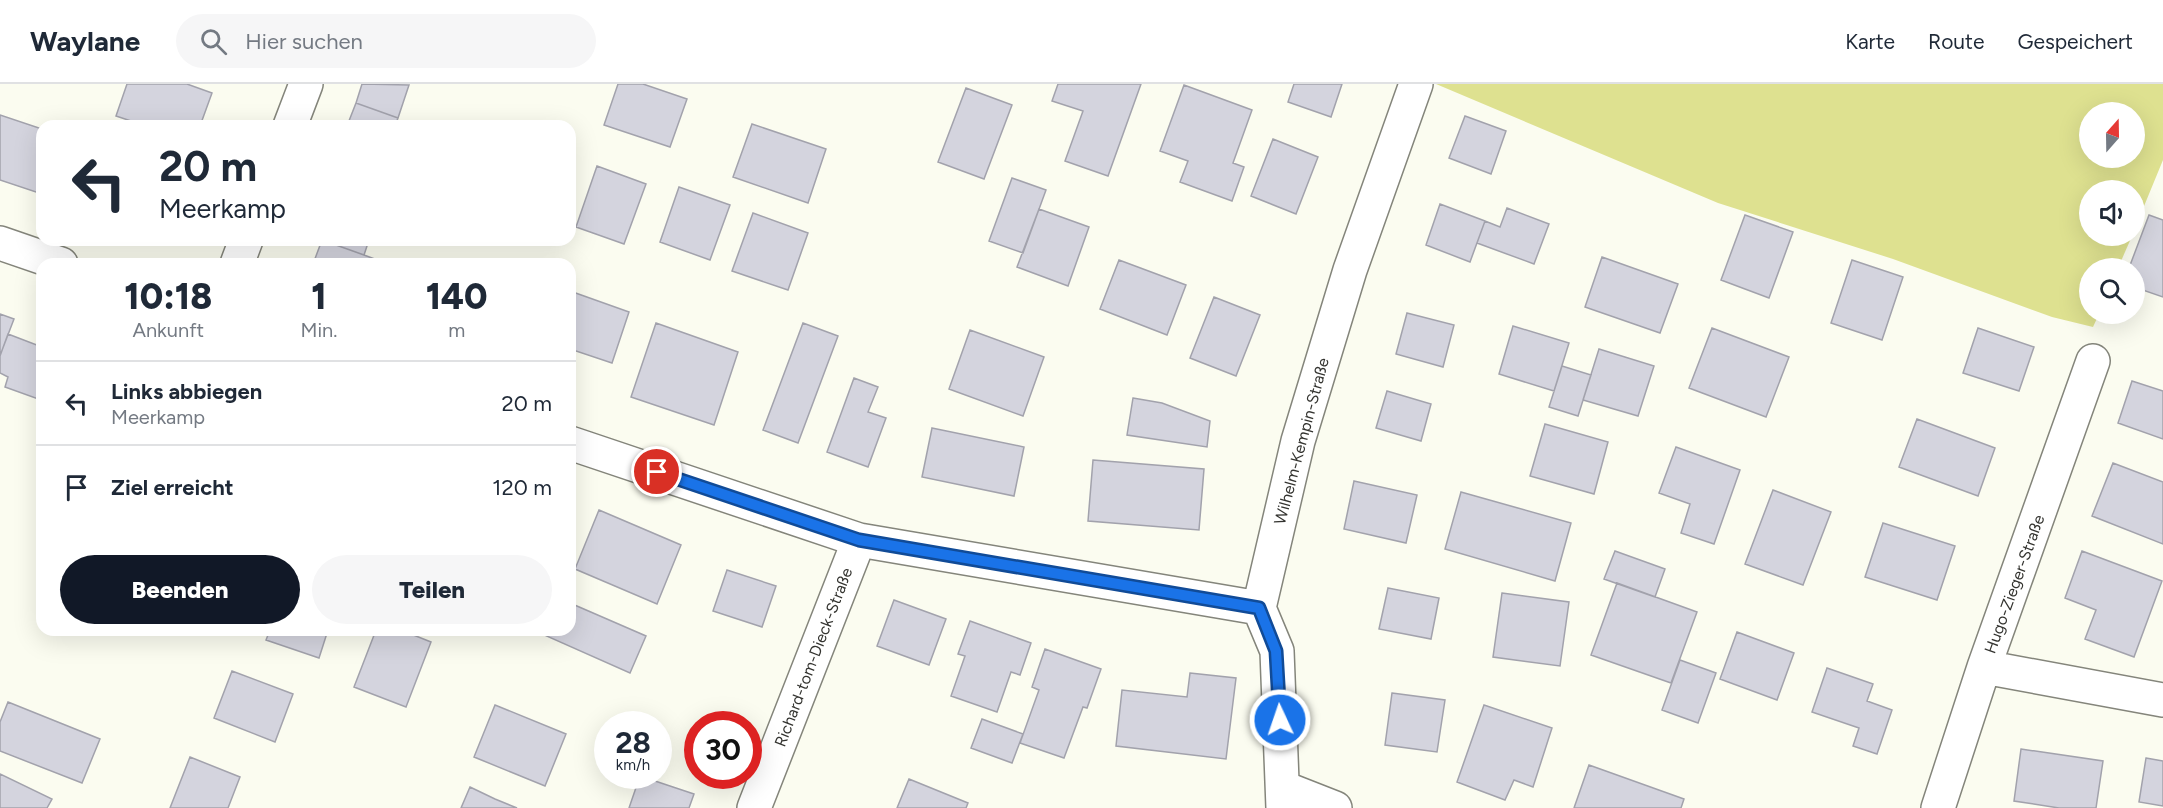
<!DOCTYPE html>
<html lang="de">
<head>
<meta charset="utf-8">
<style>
  :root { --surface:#fff; --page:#f6f6f7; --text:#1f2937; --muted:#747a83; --line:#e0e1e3; --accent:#111827 }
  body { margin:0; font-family:Figtree,sans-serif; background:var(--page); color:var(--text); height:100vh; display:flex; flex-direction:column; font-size:22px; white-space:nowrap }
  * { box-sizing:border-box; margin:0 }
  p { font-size:20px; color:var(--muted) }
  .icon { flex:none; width:33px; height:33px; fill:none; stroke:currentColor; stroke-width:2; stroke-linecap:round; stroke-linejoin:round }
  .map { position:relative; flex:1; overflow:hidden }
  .panel { position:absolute; left:36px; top:174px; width:540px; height:378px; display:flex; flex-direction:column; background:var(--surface); border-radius:18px; box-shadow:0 6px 24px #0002 }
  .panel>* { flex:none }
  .banner { position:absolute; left:36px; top:36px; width:540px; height:126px; border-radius:18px; box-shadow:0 6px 24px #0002; background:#fff; color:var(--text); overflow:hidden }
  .needle { width:39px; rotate:20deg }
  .tools { position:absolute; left:2079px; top:18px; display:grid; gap:12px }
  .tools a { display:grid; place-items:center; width:66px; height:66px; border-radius:50%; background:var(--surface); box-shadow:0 6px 24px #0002; font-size:30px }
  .speed { position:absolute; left:594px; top:627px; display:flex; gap:12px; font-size:30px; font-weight:700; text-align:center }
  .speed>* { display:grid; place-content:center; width:78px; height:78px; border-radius:50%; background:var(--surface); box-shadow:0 6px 24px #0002; line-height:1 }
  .speed small { font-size:15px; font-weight:400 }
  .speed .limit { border:9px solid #d22; background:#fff; color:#111 }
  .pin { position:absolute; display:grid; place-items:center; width:51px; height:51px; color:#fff; margin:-26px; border:3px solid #fff; border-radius:50%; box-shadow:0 2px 6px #0007 }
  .me { position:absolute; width:66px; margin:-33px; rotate:357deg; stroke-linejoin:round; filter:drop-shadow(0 0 4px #0008) }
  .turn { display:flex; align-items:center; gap:21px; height:126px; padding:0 24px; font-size:27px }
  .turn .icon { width:78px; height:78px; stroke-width:2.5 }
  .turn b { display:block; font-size:42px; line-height:51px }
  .eta { display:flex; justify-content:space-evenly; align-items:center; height:102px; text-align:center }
  .eta b { font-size:36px; font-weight:800; line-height:42px }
  .cta { display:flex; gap:12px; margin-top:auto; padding:12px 24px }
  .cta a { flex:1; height:69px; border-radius:36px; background:var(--accent); color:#fff; font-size:24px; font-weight:800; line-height:69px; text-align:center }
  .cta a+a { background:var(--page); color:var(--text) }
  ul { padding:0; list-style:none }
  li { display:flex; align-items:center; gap:18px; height:84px; padding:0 24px; border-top:2px solid var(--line) }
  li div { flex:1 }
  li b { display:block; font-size:22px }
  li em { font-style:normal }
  header { display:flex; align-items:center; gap:36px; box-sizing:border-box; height:84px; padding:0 30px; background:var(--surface); border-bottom:2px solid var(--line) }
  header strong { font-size:28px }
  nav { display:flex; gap:33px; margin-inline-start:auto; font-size:21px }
  .search { width:420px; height:54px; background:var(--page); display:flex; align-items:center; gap:15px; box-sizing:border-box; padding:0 21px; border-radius:33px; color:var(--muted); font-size:22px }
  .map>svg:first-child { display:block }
  .green { fill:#dee190; fill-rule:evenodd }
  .building { fill:#d4d4de; stroke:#a2a2ac; stroke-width:1.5 }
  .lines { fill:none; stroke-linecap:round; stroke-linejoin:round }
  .street-casing { stroke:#84857b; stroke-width:36 }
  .street { stroke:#fff; stroke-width:33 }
  .route-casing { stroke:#114b97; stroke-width:15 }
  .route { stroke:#1a73e8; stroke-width:10 }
  .labels { text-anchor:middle; stroke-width:6; stroke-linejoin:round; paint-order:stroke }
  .street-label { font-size:16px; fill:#343430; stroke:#fff }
</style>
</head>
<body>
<header>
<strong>Waylane</strong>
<div class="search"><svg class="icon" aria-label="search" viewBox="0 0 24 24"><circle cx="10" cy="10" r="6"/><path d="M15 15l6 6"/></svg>Hier suchen</div>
<nav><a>Karte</a><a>Route</a><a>Gespeichert</a></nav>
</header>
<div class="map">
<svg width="2163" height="724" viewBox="0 0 2163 724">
  <rect width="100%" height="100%" fill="#fbfcf0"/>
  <path class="green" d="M1436 0H2163V76L2135 144 2134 106H2090V152H2132L2118 184H2090V230H2099L2093 243 2052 233 1893 175 1718 119ZM2090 28H2134V74H2090Z"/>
  <path class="building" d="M127 0H187L212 9 200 42H146L116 32Z
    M362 0 409 1 398 34 356 19Z
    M618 0H643L687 15 670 63 604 41Z
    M1058 0H1141L1108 92 1065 77 1083 27 1052 17Z
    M1294 0H1342L1331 33 1288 18Z
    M1184 1 1252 26 1233 79 1244 83 1232 117 1180 98 1188 77 1160 67Z
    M966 4 1012 21 984 95 938 78Z
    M356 19 398 34 395 42H347Z
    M0 31 42 45V110L0 96Z
    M1465 32 1506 47 1491 90 1449 74Z
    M752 40 826 65 808 119 733 93Z
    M1273 55 1318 73 1296 130 1251 112Z
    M597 82 646 100 624 160 576 143Z
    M1012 94 1046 106 1023 169 989 157Z
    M679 103 730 121 710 176 660 158Z
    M1440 120 1485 137 1470 178 1426 161Z
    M1507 124 1549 140 1534 180 1477 159 1485 137 1500 143Z
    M1039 125 1089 143 1068 202 1017 183Z
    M753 129 808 149 788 206 732 187Z
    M1745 131 1793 148 1769 214 1721 196Z
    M2149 131 2163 136V213L2134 203V184H2129Z
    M322 156 364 171 388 180H313Z
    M322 156H369L364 171Z
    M1602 173 1678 200 1660 249 1585 223Z
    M1119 176 1186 201 1167 251 1100 225Z
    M1852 176 1903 193 1882 256 1831 239Z
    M570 207 629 228 612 279 570 265Z
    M1214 213 1260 231 1236 292 1190 274Z
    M1407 229 1454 241 1443 283 1396 270Z
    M0 230 14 235 1 269H0Z
    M656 239 738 268 714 341 631 313Z
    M803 239 838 252 798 359 763 346Z
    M1513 242 1569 259 1554 307 1499 290Z
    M1712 244 1789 273 1766 333 1689 304Z
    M1978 244 2034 263 2019 307 1963 289Z
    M970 246 1044 273 1023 332 949 305Z
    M8 250 42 263 41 316 5 303 8 293 0 289V272Z
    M1599 265 1654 282 1638 332 1583 316Z
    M1562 282 1591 291 1578 332 1549 323Z
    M854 294 878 303 868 328 886 334 868 383 827 368Z
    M2132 297 2163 307V355L2118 339Z
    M1387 307 1431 320 1421 357 1376 344Z
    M1133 314 1162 319 1210 337 1207 363 1127 351Z
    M1917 335 1995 364 1978 412 1899 383Z
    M1545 340 1608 358 1594 410 1530 392Z
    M932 344 1024 363 1014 412 922 393Z
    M1676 363 1740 386 1714 460 1681 449 1690 420 1659 409Z
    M1093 376 1204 385 1199 446 1088 437Z
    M2113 379 2163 398V460L2092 432Z
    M1354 397 1417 411 1406 459 1344 445Z
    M1773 406 1831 428 1803 501 1745 480Z
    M1461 408 1571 439 1555 497 1445 465Z
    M599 426 681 461 657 520 575 485Z
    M1883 439 1955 462 1937 516 1865 493Z
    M1615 467 1665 485 1655 513 1604 495Z
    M2082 467 2162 497 2134 573 2085 555 2096 526 2065 514Z
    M727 486 776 502 762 543 713 527Z
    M1617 499 1697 528 1671 599 1591 571Z
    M1388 504 1439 514 1431 555 1379 545Z
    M1502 509 1569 518 1560 582 1493 573Z
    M894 516 946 535 929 581 877 562Z
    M570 519 646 552 630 589 542 550 544 546H570Z
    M970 537 1031 559 1020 591 1011 588 997 628 951 612 965 572 958 570Z
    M270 546H328L319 574 266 556Z
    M376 546H401L431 558 406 623 354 603Z
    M1737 548 1794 569 1777 616 1720 595Z
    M1045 565 1101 585 1087 624 1083 623 1064 674 1020 659 1039 606 1032 603Z
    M1680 576 1716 589 1698 639 1662 626Z
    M1827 584 1873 600 1867 617 1892 626 1877 670 1853 662 1859 644 1812 628Z
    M232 587 293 610 275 658 214 634Z
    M1190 589 1236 594 1226 675 1116 662 1122 606 1187 613Z
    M1392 609 1445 616 1437 668 1385 661Z
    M8 618 100 655 82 699 0 667V638Z
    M495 621 566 650 545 702 474 673Z
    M1484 621 1552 644 1533 703 1514 696 1505 716 1457 698Z
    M982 635 1023 650 1012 679 971 664Z
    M2021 665 2103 677 2096 724H2059L2014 717Z
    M190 673 240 693 228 724H170Z
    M2146 674 2163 677V722L2139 718Z
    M1589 681 1684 715 1681 724H1574Z
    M0 690 52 715 47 724H0Z
    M640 692 694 710 689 724H629Z
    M909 695 968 719 966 724H897Z
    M470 703 495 715 517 724H461Z"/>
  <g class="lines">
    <defs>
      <path id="street" d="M290 42 306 0
        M0 159 61 180
        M237 180 246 156
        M570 359 859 456 1259 524
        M1984 583 2163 616
        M1284 704 1335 724
        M754 724 859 456
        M1283 724 1277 567 1259 524 1298 357 1350 186 1416 0
        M1938 724 1984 583 2093 277"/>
    </defs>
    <use href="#street" class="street-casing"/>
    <use href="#street" class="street"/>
  </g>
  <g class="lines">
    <defs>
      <path id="route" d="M657 388 859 456 1259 524 1276 567 1280 636"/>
    </defs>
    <use href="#route" class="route-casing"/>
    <use href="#route" class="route"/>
  </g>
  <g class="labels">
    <g class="street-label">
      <text transform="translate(1301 357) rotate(-75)" y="6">Wilhelm-Kempin-Straße</text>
      <text transform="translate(2014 500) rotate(-70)" y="6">Hugo-Zieger-Straße</text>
      <text transform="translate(813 573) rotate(-69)" y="6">Richard-tom-Dieck-Straße</text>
    </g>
  </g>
</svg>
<div class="tools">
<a><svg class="needle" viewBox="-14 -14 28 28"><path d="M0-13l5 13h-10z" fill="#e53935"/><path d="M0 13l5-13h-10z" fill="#747a83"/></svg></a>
<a><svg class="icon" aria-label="sound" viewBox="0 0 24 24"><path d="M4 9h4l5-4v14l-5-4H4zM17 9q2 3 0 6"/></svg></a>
<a><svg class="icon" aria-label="search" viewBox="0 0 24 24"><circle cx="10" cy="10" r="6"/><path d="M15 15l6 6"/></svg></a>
</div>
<div class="speed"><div>28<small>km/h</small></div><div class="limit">30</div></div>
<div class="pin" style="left:657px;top:388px;background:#d93025"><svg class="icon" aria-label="arrive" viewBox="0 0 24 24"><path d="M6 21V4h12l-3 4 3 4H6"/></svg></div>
<svg class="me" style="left:1280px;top:636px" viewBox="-20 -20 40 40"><circle r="17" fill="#1a73e8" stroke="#fff" stroke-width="3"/><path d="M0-11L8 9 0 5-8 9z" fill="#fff"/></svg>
<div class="banner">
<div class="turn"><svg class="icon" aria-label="left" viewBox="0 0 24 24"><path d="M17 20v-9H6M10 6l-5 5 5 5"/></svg><div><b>20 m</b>Meerkamp</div></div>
</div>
<section class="panel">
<div class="eta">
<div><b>10:18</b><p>Ankunft</p></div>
<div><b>1</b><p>Min.</p></div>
<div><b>140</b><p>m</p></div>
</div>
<ul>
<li><svg class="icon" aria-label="left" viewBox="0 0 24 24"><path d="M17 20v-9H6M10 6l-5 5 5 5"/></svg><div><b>Links abbiegen</b><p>Meerkamp</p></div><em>20 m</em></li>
<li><svg class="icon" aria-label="arrive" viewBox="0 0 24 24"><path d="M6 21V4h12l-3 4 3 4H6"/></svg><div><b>Ziel erreicht</b></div><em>120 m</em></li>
</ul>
<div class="cta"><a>Beenden</a><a>Teilen</a></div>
</section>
</div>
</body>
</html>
